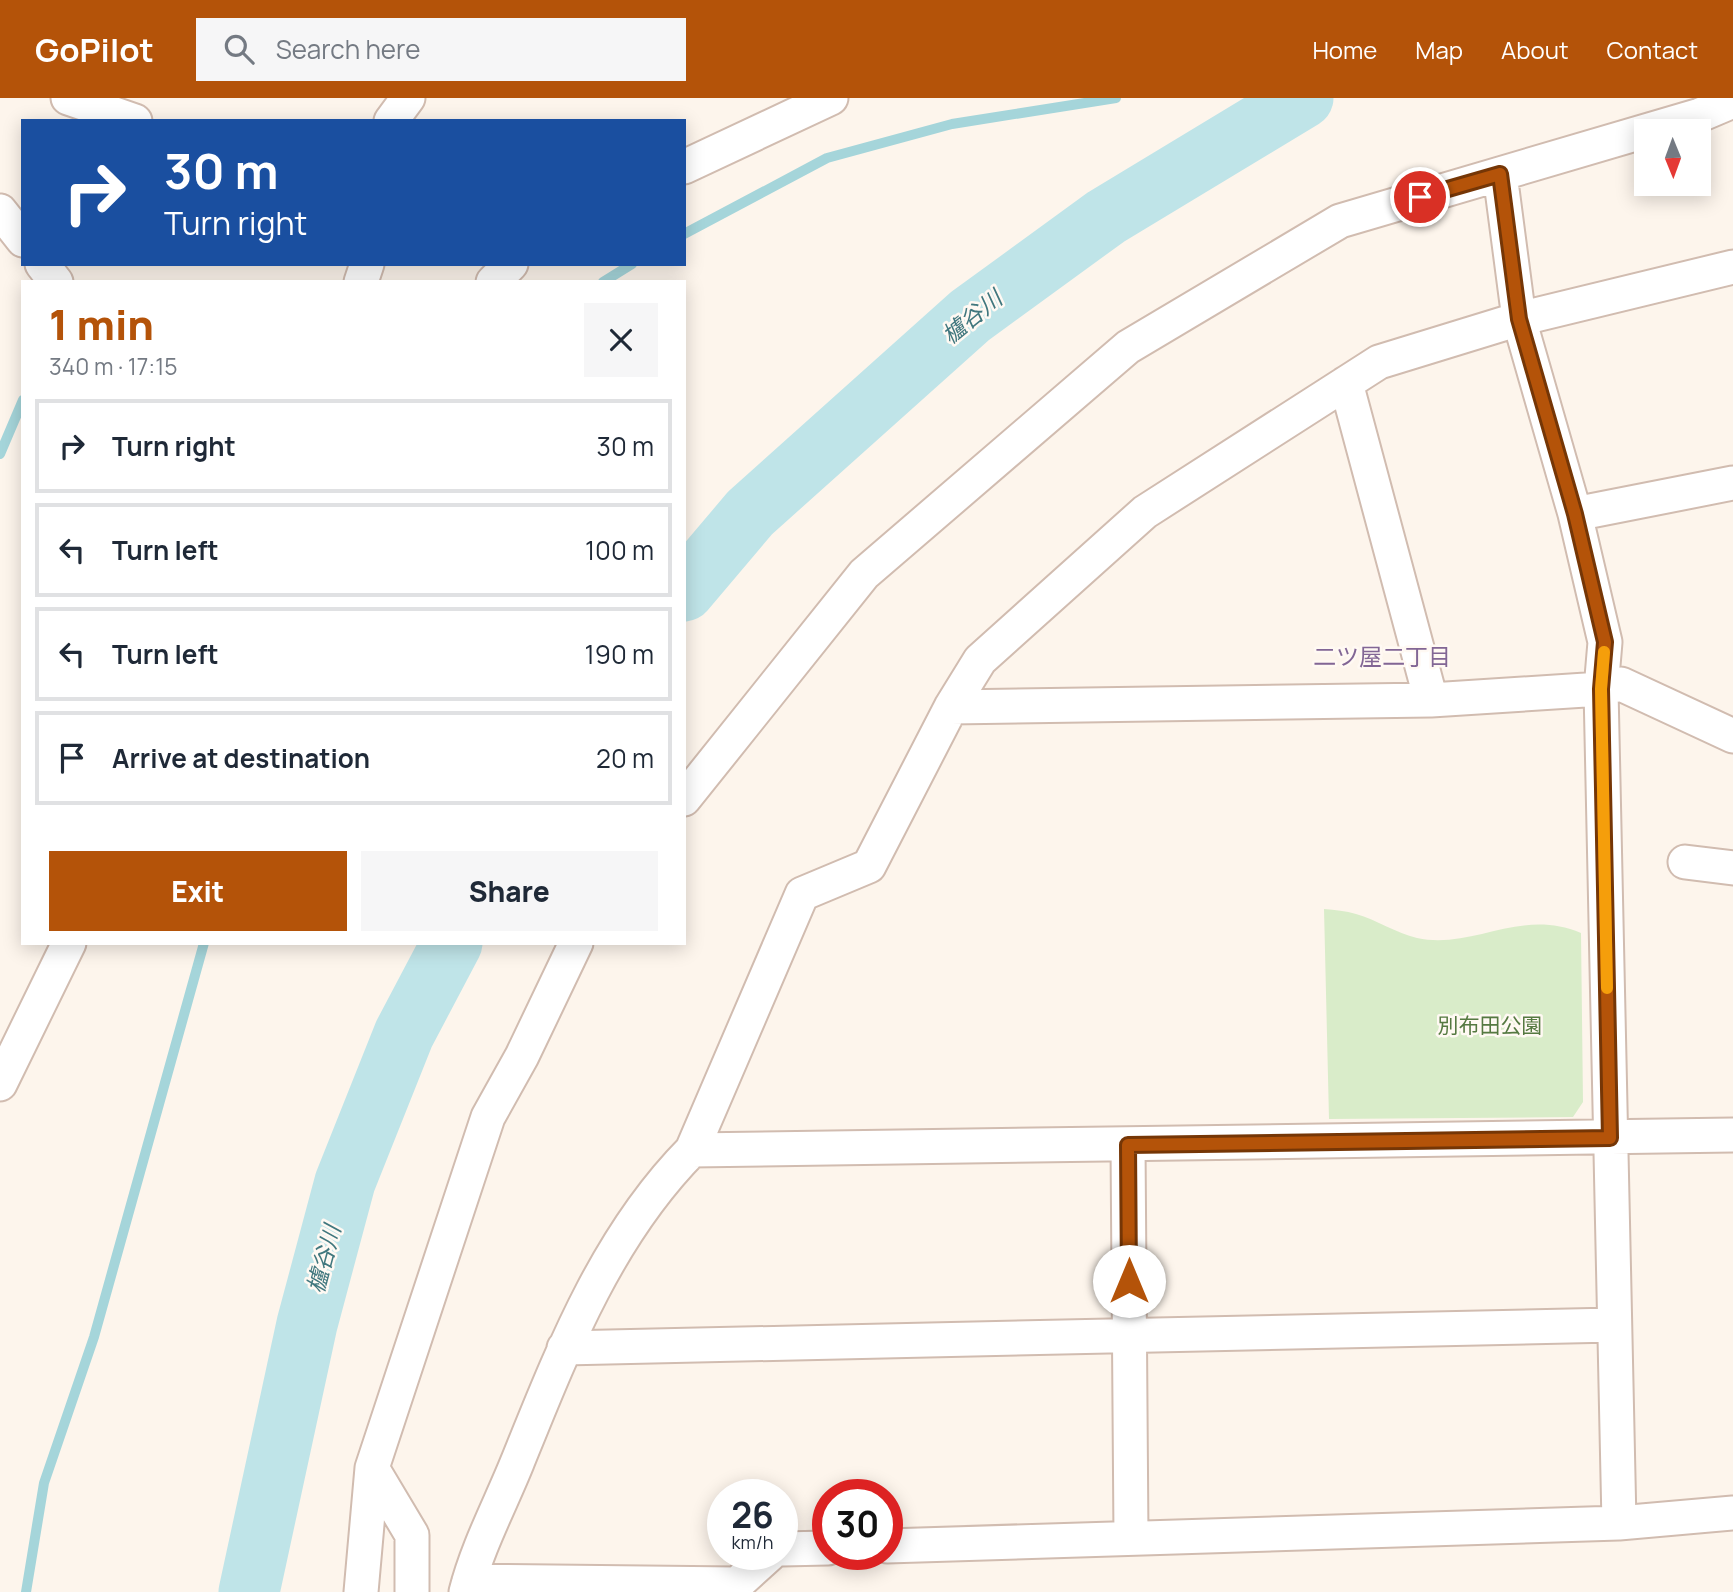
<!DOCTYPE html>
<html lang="en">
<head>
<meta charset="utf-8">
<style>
  :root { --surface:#fff; --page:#f6f6f7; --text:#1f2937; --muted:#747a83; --line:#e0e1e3; --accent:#b45309 }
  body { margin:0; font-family:Manrope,"Noto Sans JP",sans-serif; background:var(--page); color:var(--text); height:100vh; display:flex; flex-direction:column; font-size:26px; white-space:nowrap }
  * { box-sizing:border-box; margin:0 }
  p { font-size:23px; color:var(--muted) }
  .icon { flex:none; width:38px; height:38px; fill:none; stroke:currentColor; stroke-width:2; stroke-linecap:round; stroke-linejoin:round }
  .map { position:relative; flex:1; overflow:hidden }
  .panel { position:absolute; left:21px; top:182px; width:665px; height:665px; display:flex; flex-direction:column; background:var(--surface); border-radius:0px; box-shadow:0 4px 18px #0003 }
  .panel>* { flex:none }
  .guide { position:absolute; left:21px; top:21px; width:665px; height:147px; border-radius:0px; box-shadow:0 4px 18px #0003; background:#1a4fa0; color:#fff; overflow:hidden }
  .needle { width:46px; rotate:179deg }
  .controls { position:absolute; left:1634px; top:21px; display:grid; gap:14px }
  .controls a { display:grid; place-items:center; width:77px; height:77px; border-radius:0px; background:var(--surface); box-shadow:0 4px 18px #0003; font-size:35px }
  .speed { position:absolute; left:707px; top:1381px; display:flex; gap:14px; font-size:35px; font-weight:700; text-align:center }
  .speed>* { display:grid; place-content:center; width:91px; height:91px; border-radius:50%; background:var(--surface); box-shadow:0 4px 18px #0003; line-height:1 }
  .speed small { font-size:18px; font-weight:400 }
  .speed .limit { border:10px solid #d22; background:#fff; color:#111 }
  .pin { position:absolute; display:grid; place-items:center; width:60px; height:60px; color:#fff; margin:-30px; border:4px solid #fff; border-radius:50%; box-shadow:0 2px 7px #0007 }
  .me { position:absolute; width:77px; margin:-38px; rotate:0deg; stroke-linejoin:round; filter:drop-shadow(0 0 5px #0008) }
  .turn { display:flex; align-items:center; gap:24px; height:147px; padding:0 28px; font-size:32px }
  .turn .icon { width:91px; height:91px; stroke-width:2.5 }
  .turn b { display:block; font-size:49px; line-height:60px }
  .round { display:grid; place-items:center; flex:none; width:74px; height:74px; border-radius:0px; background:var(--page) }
  .overview { display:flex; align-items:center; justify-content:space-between; height:119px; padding:0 28px }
  h1 { font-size:42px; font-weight:800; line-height:52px; color:var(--accent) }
  .primary-button { display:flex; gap:14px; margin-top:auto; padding:14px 28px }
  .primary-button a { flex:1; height:80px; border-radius:0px; background:var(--accent); color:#fff; font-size:28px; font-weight:800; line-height:80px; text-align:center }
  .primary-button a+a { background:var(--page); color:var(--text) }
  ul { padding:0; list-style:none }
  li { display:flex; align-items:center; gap:21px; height:94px; margin:0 14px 10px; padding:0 14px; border:4px solid var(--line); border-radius:0px }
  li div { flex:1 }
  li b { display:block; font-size:26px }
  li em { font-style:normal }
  header { display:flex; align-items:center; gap:42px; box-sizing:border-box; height:98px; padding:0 35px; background:var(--accent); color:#fff }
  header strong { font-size:33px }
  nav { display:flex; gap:38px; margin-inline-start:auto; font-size:24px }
  .search { width:490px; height:63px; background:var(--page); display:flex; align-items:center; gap:18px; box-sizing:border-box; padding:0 24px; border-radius:0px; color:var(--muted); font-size:26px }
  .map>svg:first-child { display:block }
  .green { fill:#d9ecc9 }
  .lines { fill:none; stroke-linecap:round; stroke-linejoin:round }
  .stream { stroke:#a5d5da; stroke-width:10 }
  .river { stroke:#bfe4e8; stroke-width:61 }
  .minor-casing { stroke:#d1bcb0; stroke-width:37 }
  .minor { stroke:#fff; stroke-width:33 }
  .route-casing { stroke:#753606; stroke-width:18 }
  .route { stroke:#b45309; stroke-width:12 }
  .slow { stroke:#f59e0b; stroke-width:12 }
  .labels { text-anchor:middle; stroke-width:5; stroke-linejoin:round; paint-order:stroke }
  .park-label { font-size:21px; fill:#557941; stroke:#fff9f3 }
  .water-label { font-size:23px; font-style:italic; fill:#40777e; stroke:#fff9f3 }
  .neighbourhood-label { font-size:23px; fill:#826695; stroke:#fff9f3 }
</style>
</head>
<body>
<header>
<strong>GoPilot</strong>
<div class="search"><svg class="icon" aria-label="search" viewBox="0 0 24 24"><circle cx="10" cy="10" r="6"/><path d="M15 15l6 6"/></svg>Search here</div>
<nav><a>Home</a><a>Map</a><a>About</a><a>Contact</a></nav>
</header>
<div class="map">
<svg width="1733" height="1494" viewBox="0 0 1733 1494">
  <rect width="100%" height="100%" fill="#fdf5ec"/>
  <path class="green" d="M1324 811C1335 812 1346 813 1356 816 1377 822 1396 835 1417 840 1473 852 1520 809 1581 835L1583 1004 1573 1019 1329 1021Z"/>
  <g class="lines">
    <path class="stream" d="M684 136 827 60 952 26 1116 0
      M603 184 632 166
      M0 356 23 302
      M26 1494 44 1385 94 1239 204 845"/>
    <path class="river" d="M684 493 750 415 970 218 1106 119 1303 0
      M249 1494 307 1226 345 1084 404 936 452 845"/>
    <defs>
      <path id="minor" d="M68 0 135 23
        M391 23 408 0
        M684 69 831 0
        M1500 76 1519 221 1575 416 1605 544 1601 591 1619 1425
        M0 113 23 142
        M42 166 56 184
        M361 184 367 166
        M493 184 511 166
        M1346 285 1431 602
        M1575 416 1733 385
        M951 609 1431 602 1601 591 1621 586 1733 638
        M684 701 864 476 1128 249 1340 123 1700 17 1733 3
        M1685 764 1733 770
        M0 986 69 845
        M1128 1047 1131 1440
        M692 1052 1733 1037
        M564 1250 1614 1227
        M372 1370 412 1437V1494
        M887 1448 1619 1425 1733 1415
        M782 1451 828 1450
        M469 1483 737 1486 770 1456
        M361 1494 372 1370 488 1019 522 958 576 845
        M466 1494C477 1450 500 1407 517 1365 562 1254 606 1139 692 1052L802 796 869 768 951 609 980 562 1145 414 1379 264 1519 221 1733 169"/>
    </defs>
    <use href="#minor" class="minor-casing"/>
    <use href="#minor" class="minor"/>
  </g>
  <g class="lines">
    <defs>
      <path id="route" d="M1129 1183 1128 1047 1610 1040 1601 591 1605 544 1575 416 1519 221 1500 76 1420 99"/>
    </defs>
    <use href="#route" class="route-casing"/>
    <use href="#route" class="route"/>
    <path class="slow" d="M1604 554 1601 591 1607 890"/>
  </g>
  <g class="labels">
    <g class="park-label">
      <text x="1490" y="935">別布田公園</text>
    </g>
    <g class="water-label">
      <text transform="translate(972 219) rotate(-39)" y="8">櫨谷川</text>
      <text transform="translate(324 1161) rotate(-75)" y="8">櫨谷川</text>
    </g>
    <g class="neighbourhood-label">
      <text x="1382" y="567">二ツ屋二丁目</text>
    </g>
  </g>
</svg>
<div class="controls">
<a><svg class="needle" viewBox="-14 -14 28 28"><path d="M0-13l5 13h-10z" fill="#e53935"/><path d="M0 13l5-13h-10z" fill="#747a83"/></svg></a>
</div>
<div class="speed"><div>26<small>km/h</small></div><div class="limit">30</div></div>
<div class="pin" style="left:1420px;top:99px;background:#d93025"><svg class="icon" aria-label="arrive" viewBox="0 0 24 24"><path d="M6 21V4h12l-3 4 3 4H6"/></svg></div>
<svg class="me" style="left:1129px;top:1183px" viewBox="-20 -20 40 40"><circle r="19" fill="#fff"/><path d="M0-13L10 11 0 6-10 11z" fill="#b45309"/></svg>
<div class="guide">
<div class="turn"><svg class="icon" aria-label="right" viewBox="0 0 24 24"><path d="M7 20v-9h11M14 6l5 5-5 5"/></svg><div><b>30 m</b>Turn right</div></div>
</div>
<section class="panel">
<div class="overview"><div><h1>1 min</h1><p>340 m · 17:15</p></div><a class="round"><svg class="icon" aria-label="close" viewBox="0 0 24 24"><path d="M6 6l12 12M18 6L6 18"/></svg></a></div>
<ul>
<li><svg class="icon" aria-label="right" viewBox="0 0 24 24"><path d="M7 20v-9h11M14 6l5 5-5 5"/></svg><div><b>Turn right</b></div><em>30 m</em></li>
<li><svg class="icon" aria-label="left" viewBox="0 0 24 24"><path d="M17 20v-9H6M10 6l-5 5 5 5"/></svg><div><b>Turn left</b></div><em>100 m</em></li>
<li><svg class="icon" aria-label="left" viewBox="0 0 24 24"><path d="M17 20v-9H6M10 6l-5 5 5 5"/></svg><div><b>Turn left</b></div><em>190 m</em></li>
<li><svg class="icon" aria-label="arrive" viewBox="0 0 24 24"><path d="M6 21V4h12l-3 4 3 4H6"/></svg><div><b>Arrive at destination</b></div><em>20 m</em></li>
</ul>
<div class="primary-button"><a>Exit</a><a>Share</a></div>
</section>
</div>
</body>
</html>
